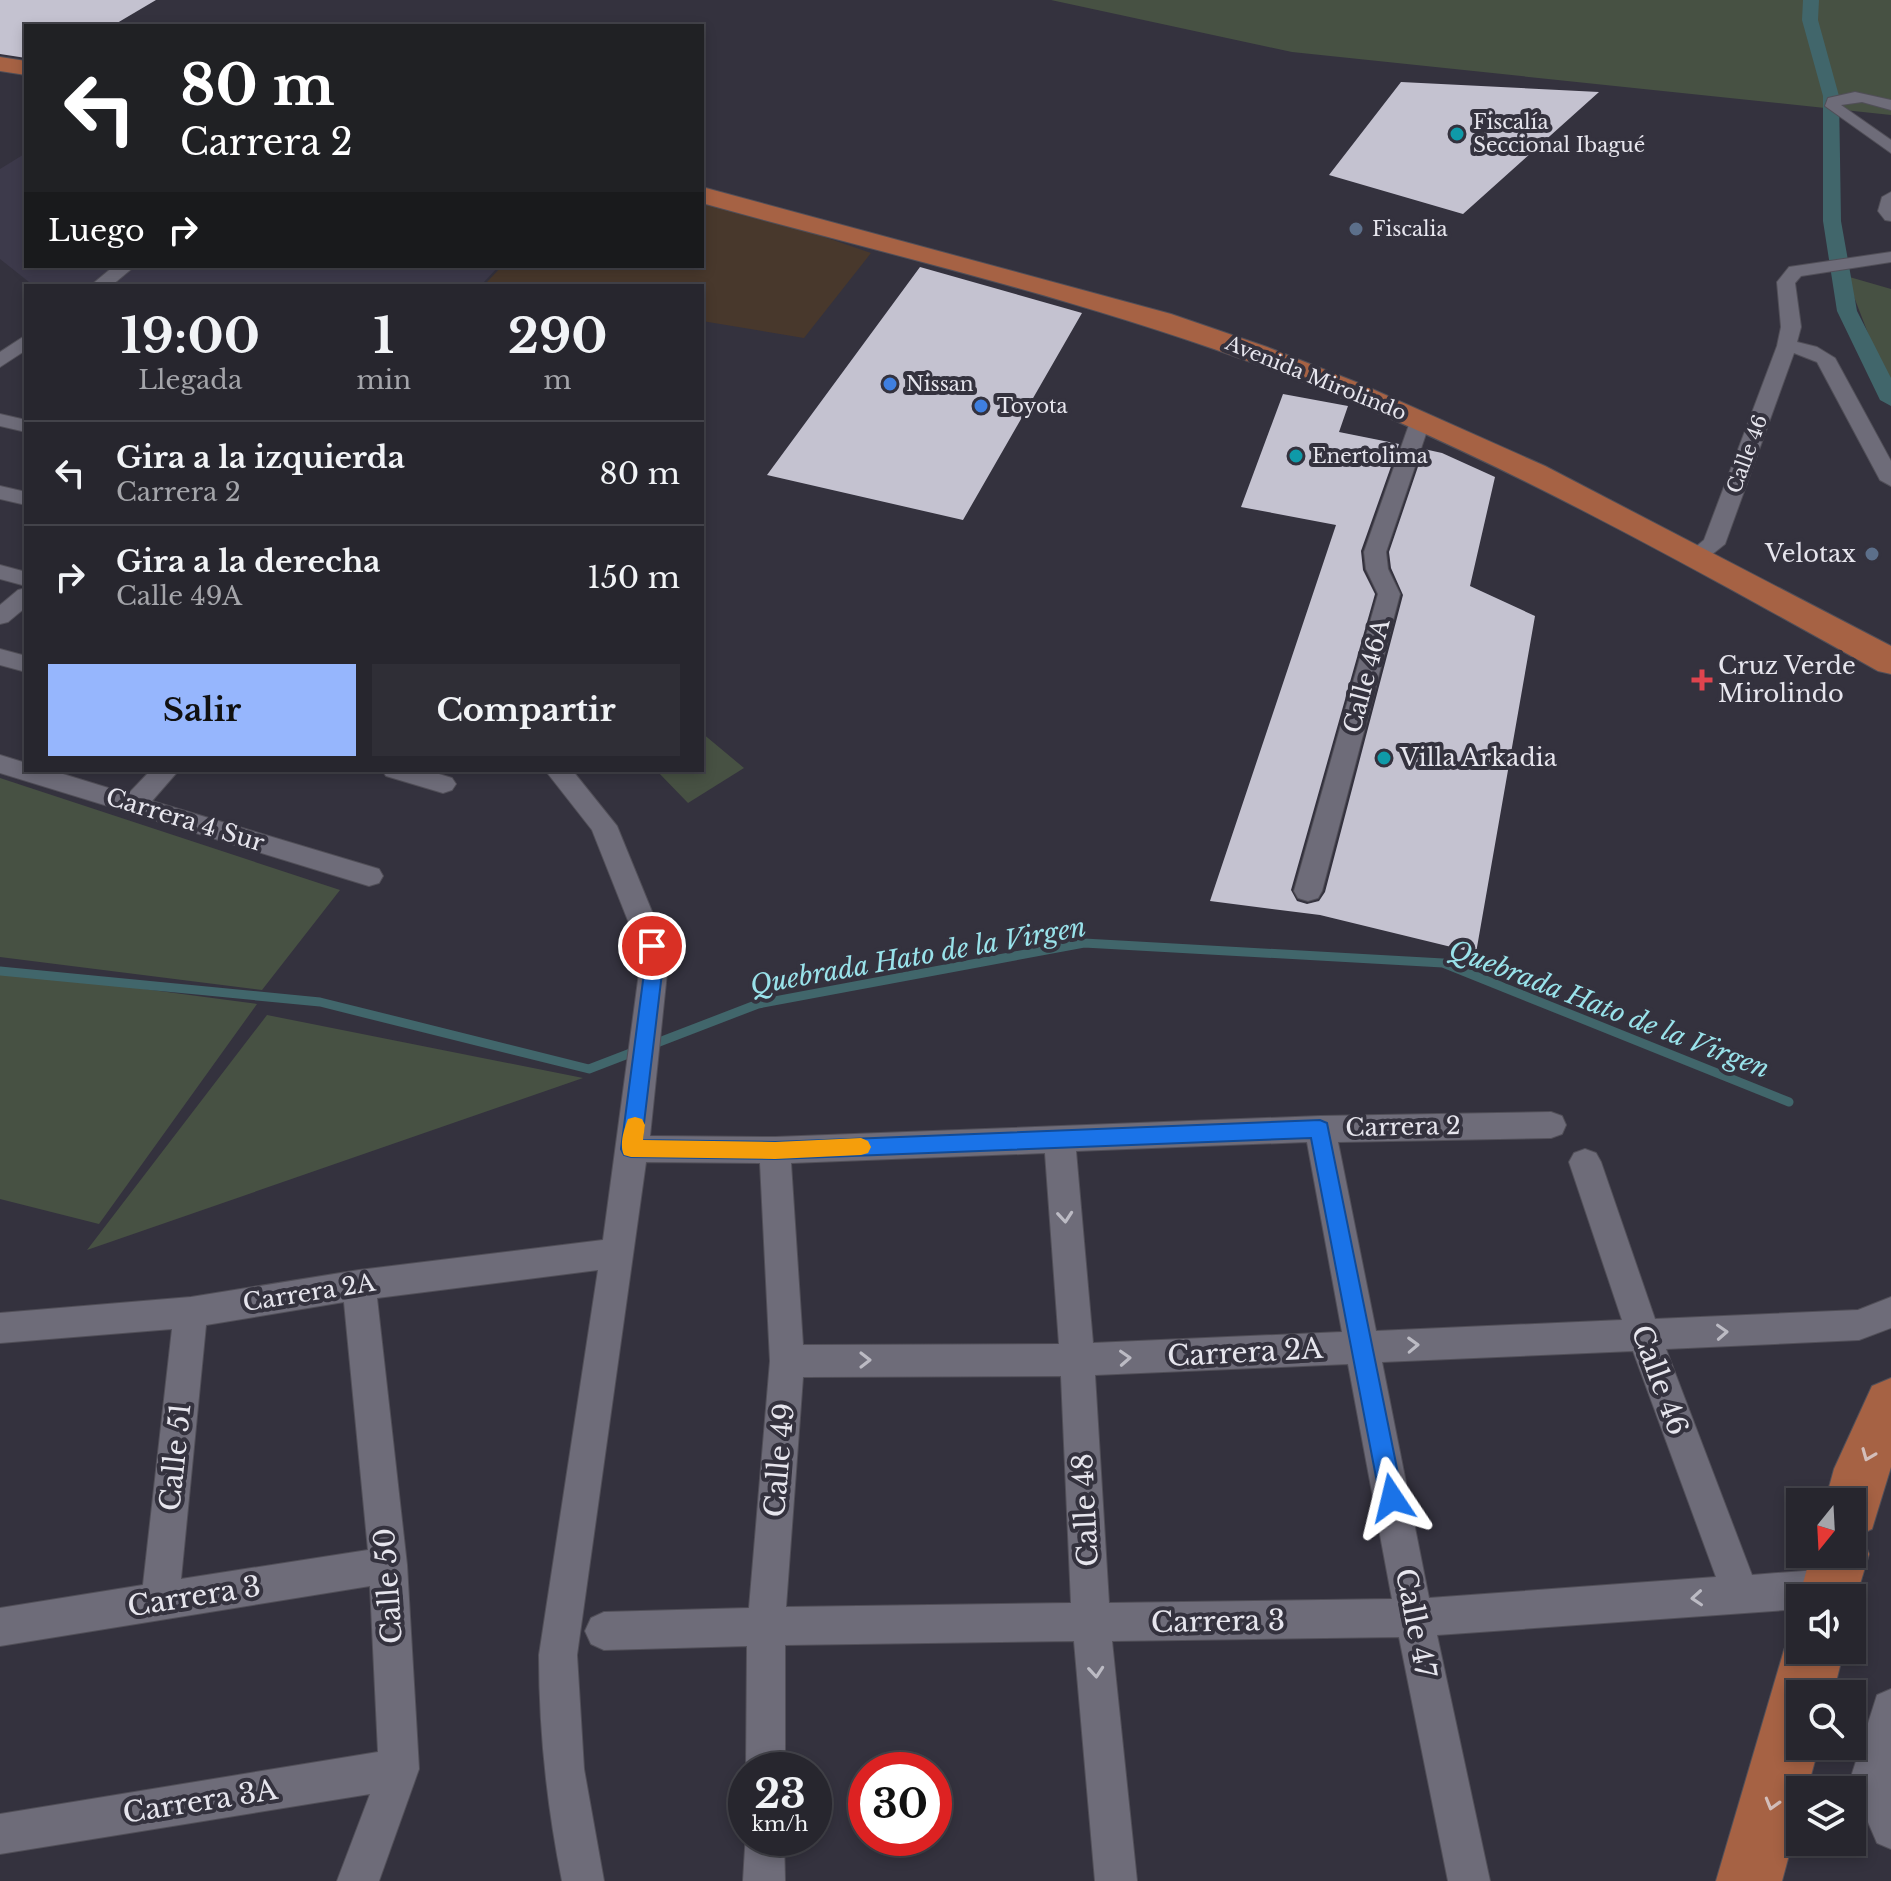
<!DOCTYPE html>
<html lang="es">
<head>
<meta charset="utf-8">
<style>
  :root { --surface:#27262e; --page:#2f2e36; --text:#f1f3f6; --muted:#a4a5aa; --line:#43434a; --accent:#96b6fd }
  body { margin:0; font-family:"Libre Baskerville",serif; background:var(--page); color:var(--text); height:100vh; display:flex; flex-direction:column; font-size:30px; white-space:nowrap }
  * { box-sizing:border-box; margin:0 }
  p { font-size:26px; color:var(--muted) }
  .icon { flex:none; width:44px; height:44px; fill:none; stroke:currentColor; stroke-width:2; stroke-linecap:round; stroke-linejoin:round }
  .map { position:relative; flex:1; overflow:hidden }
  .panel { position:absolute; left:24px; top:284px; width:680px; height:488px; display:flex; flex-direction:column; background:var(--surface); border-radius:0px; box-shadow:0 4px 12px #0003,0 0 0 2px var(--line) }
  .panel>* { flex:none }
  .top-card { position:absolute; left:24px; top:24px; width:680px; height:244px; border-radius:0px; box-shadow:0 4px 12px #0003,0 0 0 2px var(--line); background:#202124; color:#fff; overflow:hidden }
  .needle { width:52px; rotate:198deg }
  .fabs { position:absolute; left:1786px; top:1488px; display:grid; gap:16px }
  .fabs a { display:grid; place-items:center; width:80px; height:80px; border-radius:0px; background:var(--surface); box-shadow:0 4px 12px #0003,0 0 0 2px var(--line); font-size:40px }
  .speed { position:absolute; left:728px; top:1752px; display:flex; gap:16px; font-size:40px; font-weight:700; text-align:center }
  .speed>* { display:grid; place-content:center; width:104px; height:104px; border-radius:50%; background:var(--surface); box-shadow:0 4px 12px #0003,0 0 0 2px var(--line); line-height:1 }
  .speed small { font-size:20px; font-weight:400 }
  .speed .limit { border:12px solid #d22; background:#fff; color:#111 }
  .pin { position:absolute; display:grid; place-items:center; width:68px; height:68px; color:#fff; margin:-34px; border:4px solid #fff; border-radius:50%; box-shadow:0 2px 8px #0007 }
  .me { position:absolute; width:88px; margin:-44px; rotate:350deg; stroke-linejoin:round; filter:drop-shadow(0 0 6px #0008) }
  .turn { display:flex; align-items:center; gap:28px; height:168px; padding:0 24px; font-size:36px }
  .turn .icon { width:104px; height:104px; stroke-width:2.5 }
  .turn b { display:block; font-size:56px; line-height:68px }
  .then { display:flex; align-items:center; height:76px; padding:0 24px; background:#0003; gap:16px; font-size:30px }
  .eta { display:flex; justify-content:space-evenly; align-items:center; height:136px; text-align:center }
  .eta b { font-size:48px; font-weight:700; line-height:56px }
  .action { display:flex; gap:16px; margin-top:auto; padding:16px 24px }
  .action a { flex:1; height:92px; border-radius:0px; background:var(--accent); color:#111; font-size:32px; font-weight:700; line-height:92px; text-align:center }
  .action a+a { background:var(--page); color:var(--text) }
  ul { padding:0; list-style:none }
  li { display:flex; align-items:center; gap:24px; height:104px; padding:0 24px; border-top:2px solid var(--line) }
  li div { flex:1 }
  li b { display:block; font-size:30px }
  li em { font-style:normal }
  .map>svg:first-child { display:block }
  .built { fill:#3d3a4b }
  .industrial { fill:#48382c }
  .green { fill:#475143 }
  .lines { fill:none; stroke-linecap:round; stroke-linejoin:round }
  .stream { stroke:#41666b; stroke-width:9 }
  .canal { fill:#41666b; fill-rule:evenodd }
  .building { fill:#c4c2d0 }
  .street-casing { stroke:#514f58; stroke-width:2 }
  .primary-casing { stroke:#514f58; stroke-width:2 }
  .street { fill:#6e6c79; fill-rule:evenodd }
  .primary { fill:#a66244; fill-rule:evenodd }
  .oneway { stroke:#bcbbc4 }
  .oneway2 { stroke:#d3beba }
  .route { fill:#1a73e8; stroke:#114b97; stroke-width:2 }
  .slow { fill:#f59e0b }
  .culture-dot { fill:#0f9aa8; stroke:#34323e; stroke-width:3 }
  .service-dot { fill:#5c6f8a; stroke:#34323e; stroke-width:3 }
  .shop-dot { fill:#3f7fe0; stroke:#34323e; stroke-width:3 }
  .health-dot { fill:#e0444e; stroke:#34323e; stroke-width:3 }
  .labels { text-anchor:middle; stroke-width:8; stroke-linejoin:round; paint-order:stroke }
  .far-poi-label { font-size:20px; fill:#e6e5ed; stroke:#34323e; text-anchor:start }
  .far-street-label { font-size:20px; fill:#e6e5ed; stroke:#34323e }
  .poi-label { font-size:24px; fill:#e6e5ed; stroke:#34323e; text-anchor:start }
  .street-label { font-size:24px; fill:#e6e5ed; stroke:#34323e }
  .water-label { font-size:26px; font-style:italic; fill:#99e2ea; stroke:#34323e }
  .near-street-label { font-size:28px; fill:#e6e5ed; stroke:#34323e }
</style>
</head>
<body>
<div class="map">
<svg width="1891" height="1881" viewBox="0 0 1891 1881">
  <rect width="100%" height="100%" fill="#34323e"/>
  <path class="built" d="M26 153V266H499L484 282 501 286H34L0 259V169Z"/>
  <path class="industrial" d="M702 204 755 213 871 253 804 338 702 321V286H508L487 282 502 266H702Z"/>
  <path class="green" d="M1051 0H1891V115L1292 52Z
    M1846 276 1891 289V393Z
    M702 733 744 768 688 803 656 770H702Z
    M0 778 340 890 262 990 0 957Z
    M0 970 257 1004 99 1224 0 1199Z
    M267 1015 583 1078 87 1250Z"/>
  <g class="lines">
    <path class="stream" d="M0 971 320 1002 589 1069 758 1004 1084 943 1443 963 1789 1102"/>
    <path class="canal" d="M1803 0H1819L1818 20 1839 96 1841 221 1857 311 1891 378V406L1880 400 1837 311 1823 221V96L1802 20Z"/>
  </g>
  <path class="building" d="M0 0H156L112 26H26V58L0 54Z
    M1401 82 1599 92 1463 214 1329 175Z
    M920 267 1082 313 963 520 767 475Z
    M1283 394 1348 406 1339 432 1399 444 1361 551 1363 570 1375 594 1291 890 1297 901 1307 904 1319 901 1325 892 1403 595 1391 568 1389 552 1424 449 1442 453 1495 477 1470 586 1535 616 1476 953 1320 915 1210 901 1336 525 1241 507Z"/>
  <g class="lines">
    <defs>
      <path id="street" d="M1855 92 1891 100V110L1862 102 1841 105 1891 140V153L1825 106 1828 98Z
        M1891 192V221L1885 220 1878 211 1882 197Z
        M1891 252V262L1801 276 1795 283 1801 327 1797 342 1817 347 1835 358 1891 461V486L1880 480 1817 362 1794 353 1725 544 1705 560H1689L1686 555 1704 540 1777 346 1781 327 1777 282 1789 267Z
        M114 266H135L111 286H90Z
        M26 335V350L0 367V352Z
        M1421 413 1431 419 1386 552 1388 569 1400 594 1322 891 1318 898 1308 901 1298 898 1294 891 1378 594 1366 569 1364 552 1411 419Z
        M0 414 26 420V432L0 426Z
        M0 486 26 492V505L0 499Z
        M0 565 26 572V586L0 579Z
        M26 588V607L8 622 0 624V605L18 590Z
        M0 649 26 656V672L0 665Z
        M0 755 26 763V770H50L128 794 151 770H179L152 801 379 869 383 876 379 883 369 886 0 773Z
        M382 770H426L452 778 456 784 452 790 443 793 386 776Z
        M545 770H572L617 826 666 946 667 973 650 1136 775 1137 1320 1116 1551 1112 1562 1116 1566 1125 1562 1134 1551 1138 1338 1142 1376 1331 1622 1320 1569 1162 1574 1153 1585 1149 1596 1153 1601 1162 1655 1319 1858 1310 1891 1297V1328L1859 1340 1666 1349 1752 1575 1830 1569 1843 1575 1849 1588 1845 1598H1800V1609L1437 1635 1490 1881H1448L1399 1637 1112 1641 1137 1881H1095L1074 1641 785 1645V1770L746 1772 747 1646 604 1650 591 1644 585 1631 591 1618 604 1612 749 1608 770 1361 760 1163 646 1162 577 1655 584 1769 604 1881H562C547 1806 539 1731 539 1655L598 1270 377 1298 407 1565 419 1769 379 1881H337L370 1794 0 1854V1814L378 1752 370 1586 0 1646V1608L143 1585 172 1329 0 1343V1313L191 1297 359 1270 603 1240 639 973 638 946 592 830ZM1307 1142 1342 1332 1093 1343 1076 1151ZM1045 1153 1059 1344 803 1345 791 1163ZM344 1302 368 1550 181 1579 206 1325ZM1633 1351 1716 1577 1429 1598 1382 1362ZM1348 1364 1392 1599 1109 1603 1095 1375ZM1061 1376 1071 1603 786 1607 803 1377Z
        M1891 1689V1849L1877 1843 1850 1780 1877 1695Z
        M746 1832V1838H784L785 1881H743Z"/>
      <path id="primary" d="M0 57 26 61V75L0 71Z
        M702 187 1171 314 1267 347 1361 384 1545 466 1891 646V674L1878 671C1672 556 1464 439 1242 359 1066 295 882 253 702 203Z
        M1891 1378V1467L1872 1529 1861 1534 1869 1554 1852 1611V1598H1800V1602L1799 1598 1811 1554H1852V1502H1825L1834 1469 1872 1386Z
        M1800 1626V1650H1844L1833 1694H1800V1746H1819L1807 1790H1800V1814L1782 1881H1716L1784 1650 1793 1629Z"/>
    </defs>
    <use href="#street" class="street-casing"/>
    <use href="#primary" class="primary-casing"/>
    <use href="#street" class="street"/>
    <use href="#primary" class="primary"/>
  </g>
  <defs><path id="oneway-chevron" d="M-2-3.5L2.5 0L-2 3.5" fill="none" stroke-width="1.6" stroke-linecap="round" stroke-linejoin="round" transform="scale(2)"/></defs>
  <g class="oneway">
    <use href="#oneway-chevron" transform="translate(1065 1217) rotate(85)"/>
    <use href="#oneway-chevron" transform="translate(1722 1332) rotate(-3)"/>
    <use href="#oneway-chevron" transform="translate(1413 1345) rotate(-2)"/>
    <use href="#oneway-chevron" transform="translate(1125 1358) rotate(-3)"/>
    <use href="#oneway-chevron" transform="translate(865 1360)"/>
    <use href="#oneway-chevron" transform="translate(1697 1598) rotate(176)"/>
    <use href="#oneway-chevron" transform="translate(1096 1672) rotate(85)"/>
  </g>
  <g class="oneway2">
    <use href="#oneway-chevron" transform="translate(1868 1455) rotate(112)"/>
    <use href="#oneway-chevron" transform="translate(1772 1804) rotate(106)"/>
  </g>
  <path class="route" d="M652 939 661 946 662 973 642 1140 775 1142 1320 1120 1327 1123 1403 1498 1400 1506 1392 1509 1383 1506 1380 1498 1311 1138 775 1159 631 1157 624 1155 621 1149 644 973 643 946Z"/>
  <path class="slow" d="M635 1117 642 1119 645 1125 643 1140 775 1142 861 1138 868 1141 871 1147 868 1153 861 1155 775 1159 631 1157 624 1155C619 1145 624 1129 628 1119Z"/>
  <g class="culture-dot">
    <circle cx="1457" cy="134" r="8"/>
    <circle cx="1296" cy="456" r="8"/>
    <circle cx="1384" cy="758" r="8"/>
  </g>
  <g class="service-dot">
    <circle cx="1356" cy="229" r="8"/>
    <circle cx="1872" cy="554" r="8"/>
  </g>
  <g class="shop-dot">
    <circle cx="890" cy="384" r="8"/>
    <circle cx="981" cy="406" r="8"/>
  </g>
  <path class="health-dot" d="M1698 668h8v8h8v8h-8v8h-8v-8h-8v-8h8z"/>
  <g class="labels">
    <g class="far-poi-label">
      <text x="1473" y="129">Fiscalía<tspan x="1473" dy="23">Seccional Ibagué</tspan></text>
      <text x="1372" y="236">Fiscalia</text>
      <text x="906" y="391">Nissan</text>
      <text x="997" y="413">Toyota</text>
      <text x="1312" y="463">Enertolima</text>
    </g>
    <g class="far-street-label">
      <text transform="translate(1316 378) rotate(22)" y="7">Avenida Mirolindo</text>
      <text transform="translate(1747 454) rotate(-70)" y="7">Calle 46</text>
    </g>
    <g class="poi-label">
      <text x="1856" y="562" text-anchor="end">Velotax</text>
      <text x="1718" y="674">Cruz Verde<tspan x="1718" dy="28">Mirolindo</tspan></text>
      <text x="1400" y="766">Villa Arkadia</text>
    </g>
    <g class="street-label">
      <text transform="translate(1367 676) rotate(-75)" y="8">Calle 46A</text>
      <text transform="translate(185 820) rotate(17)" y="8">Carrera 4 Sur</text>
      <text transform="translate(1403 1127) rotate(-1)" y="8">Carrera 2</text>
      <text transform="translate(309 1293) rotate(-9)" y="8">Carrera 2A</text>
    </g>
    <g class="water-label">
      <text transform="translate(918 956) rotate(-10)" y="9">Quebrada Hato de la Virgen</text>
      <text transform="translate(1609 1009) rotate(21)" y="9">Quebrada Hato de la Virgen</text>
    </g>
    <g class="near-street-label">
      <text transform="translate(1245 1352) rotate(-3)" y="10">Carrera 2A</text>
      <text transform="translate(1660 1380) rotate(70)" y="10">Calle 46</text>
      <text transform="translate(175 1457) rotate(-84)" y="10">Calle 51</text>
      <text transform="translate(779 1460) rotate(-85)" y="10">Calle 49</text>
      <text transform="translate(1085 1510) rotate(-93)" y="10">Calle 48</text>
      <text transform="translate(388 1586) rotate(-94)" y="10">Calle 50</text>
      <text transform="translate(194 1596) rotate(-9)" y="10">Carrera 3</text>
      <text transform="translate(1218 1621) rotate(-1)" y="10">Carrera 3</text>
      <text transform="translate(1416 1623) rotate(79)" y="10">Calle 47</text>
      <text transform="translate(200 1801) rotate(-9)" y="10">Carrera 3A</text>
    </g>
  </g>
</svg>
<div class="fabs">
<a><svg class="needle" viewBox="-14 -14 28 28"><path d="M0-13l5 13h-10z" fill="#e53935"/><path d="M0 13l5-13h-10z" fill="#a4a5aa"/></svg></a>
<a><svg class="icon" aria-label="sound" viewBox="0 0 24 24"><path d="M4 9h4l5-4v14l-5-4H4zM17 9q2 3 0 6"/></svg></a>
<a><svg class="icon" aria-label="search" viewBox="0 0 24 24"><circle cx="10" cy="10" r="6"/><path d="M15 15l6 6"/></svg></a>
<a><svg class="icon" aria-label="layers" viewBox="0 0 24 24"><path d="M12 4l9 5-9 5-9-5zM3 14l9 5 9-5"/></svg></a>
</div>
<div class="speed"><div>23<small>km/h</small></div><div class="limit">30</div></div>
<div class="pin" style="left:652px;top:946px;background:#d93025"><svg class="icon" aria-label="arrive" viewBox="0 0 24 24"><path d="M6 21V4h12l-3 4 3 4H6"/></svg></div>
<svg class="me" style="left:1392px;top:1498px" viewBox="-20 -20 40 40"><path d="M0-17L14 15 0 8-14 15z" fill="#1a73e8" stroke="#fff" stroke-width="4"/></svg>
<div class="top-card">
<div class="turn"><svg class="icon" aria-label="left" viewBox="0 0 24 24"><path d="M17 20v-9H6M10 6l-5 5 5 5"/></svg><div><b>80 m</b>Carrera 2</div></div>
<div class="then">Luego<svg class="icon" aria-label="right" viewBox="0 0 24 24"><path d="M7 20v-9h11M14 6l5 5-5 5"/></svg></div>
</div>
<section class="panel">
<div class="eta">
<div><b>19:00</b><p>Llegada</p></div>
<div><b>1</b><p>min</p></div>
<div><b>290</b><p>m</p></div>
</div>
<ul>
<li><svg class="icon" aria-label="left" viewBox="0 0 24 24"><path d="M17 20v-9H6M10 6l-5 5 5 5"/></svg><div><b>Gira a la izquierda</b><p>Carrera 2</p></div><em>80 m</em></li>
<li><svg class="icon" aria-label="right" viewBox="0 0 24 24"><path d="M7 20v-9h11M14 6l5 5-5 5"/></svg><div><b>Gira a la derecha</b><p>Calle 49A</p></div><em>150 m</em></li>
</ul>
<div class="action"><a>Salir</a><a>Compartir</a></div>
</section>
</div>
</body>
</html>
